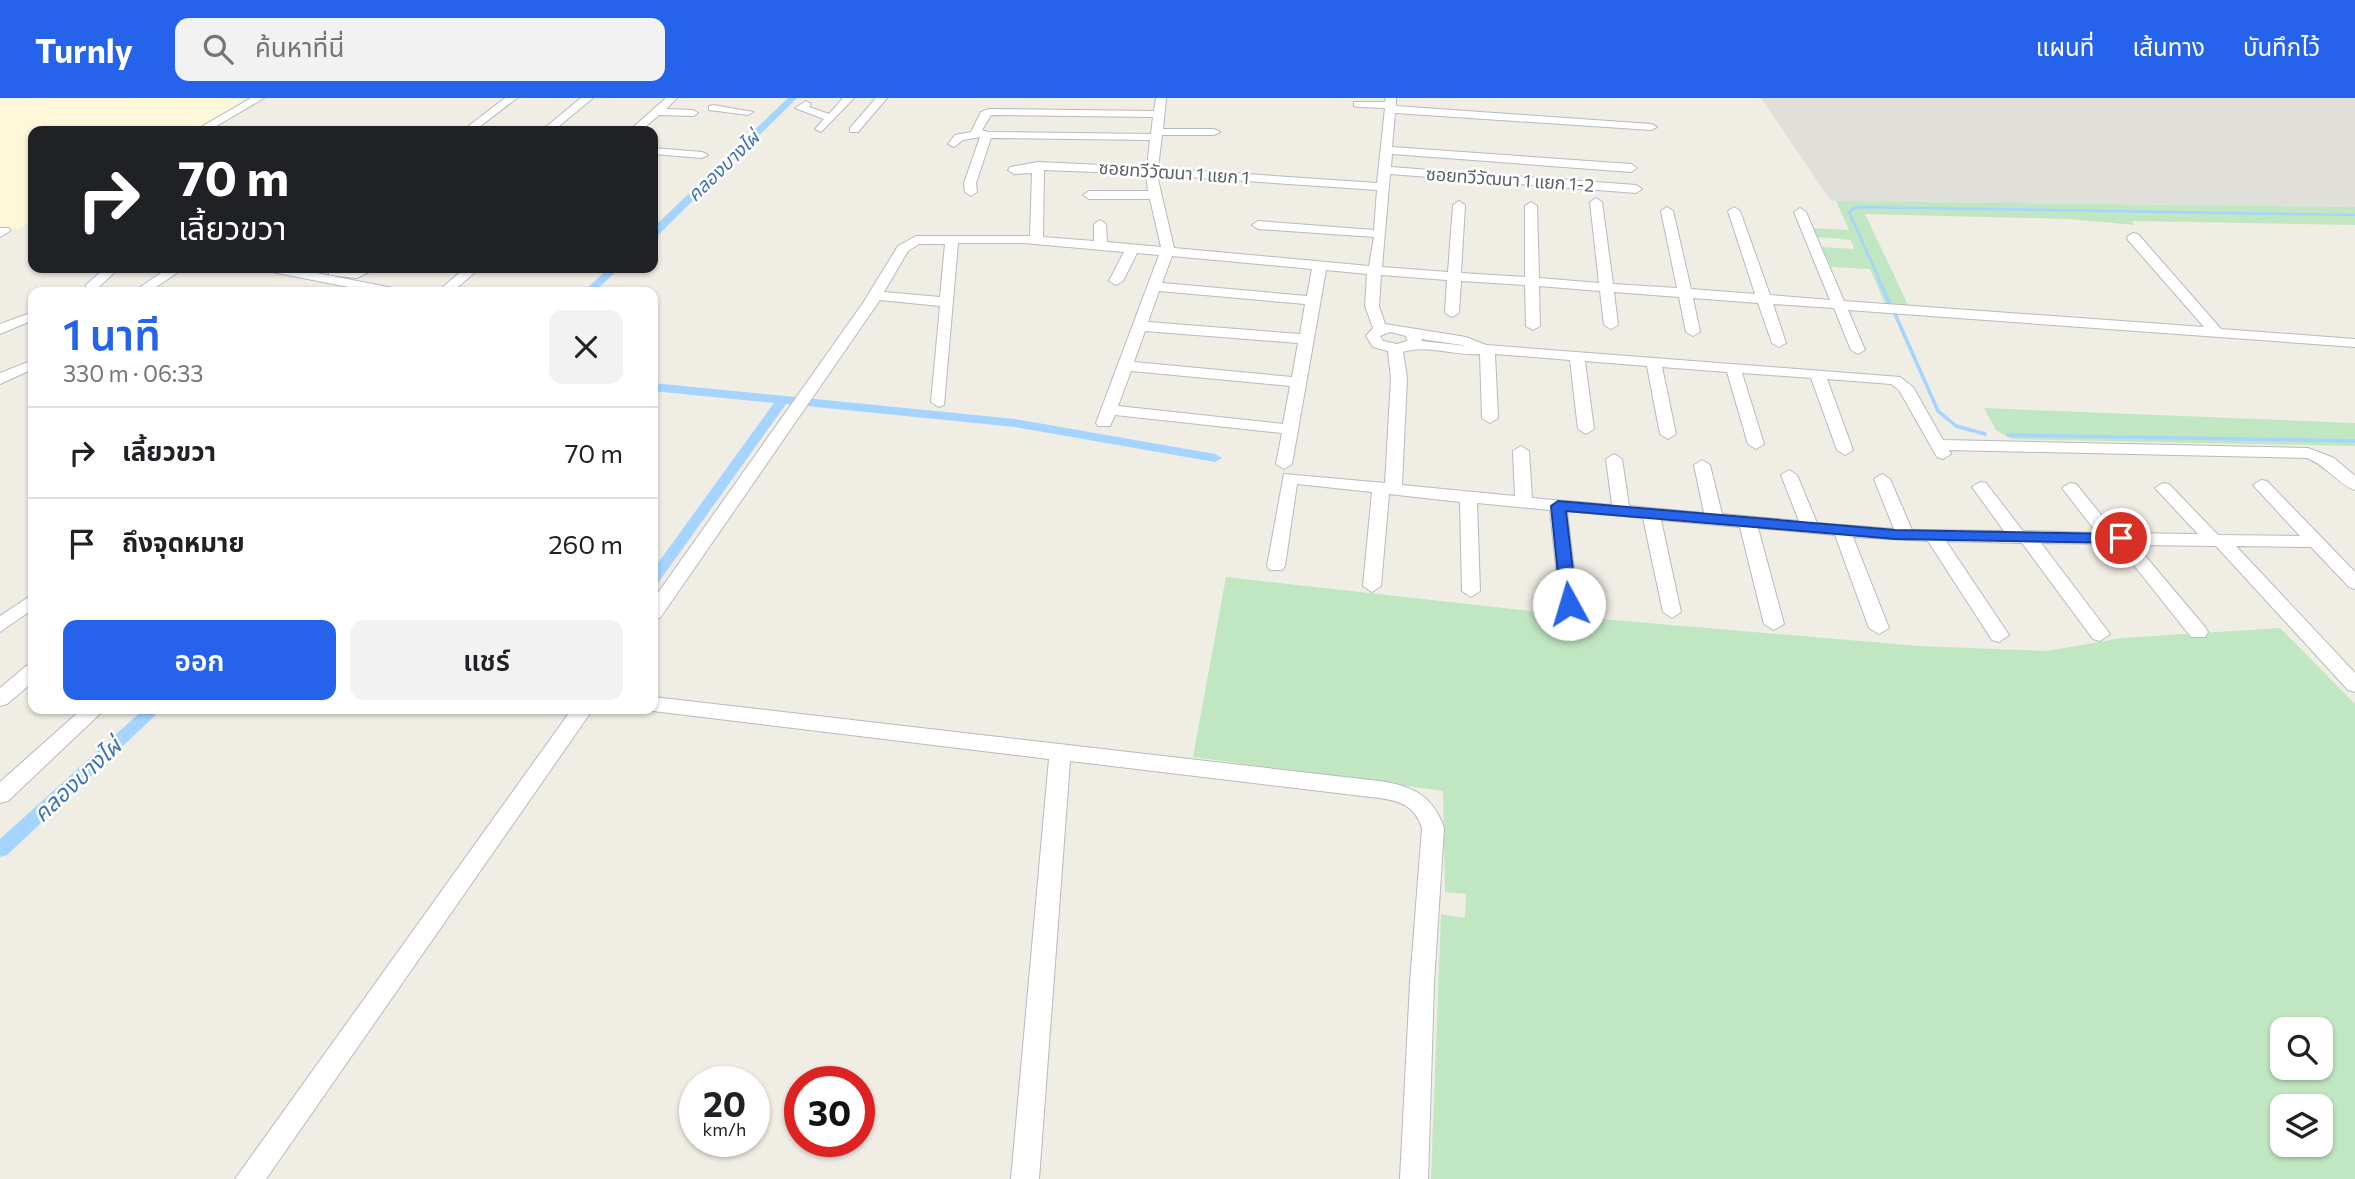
<!DOCTYPE html>
<html lang="th">
<head>
<meta charset="utf-8">
<style>
  :root { --surface:#fff; --page:#f2f2f2; --text:#202124; --muted:#757577; --line:#e0e0e0; --accent:#2563eb }
  body { margin:0; font-family:Commissioner,"Noto Sans Thai",sans-serif; background:var(--page); color:var(--text); height:100vh; display:flex; flex-direction:column; font-size:26px; white-space:nowrap }
  * { box-sizing:border-box; margin:0 }
  p { font-size:23px; color:var(--muted) }
  .icon { flex:none; width:38px; height:38px; fill:none; stroke:currentColor; stroke-width:2; stroke-linecap:round; stroke-linejoin:round }
  .map { position:relative; flex:1; overflow:hidden }
  .side { position:absolute; left:28px; top:189px; width:630px; height:427px; display:flex; flex-direction:column; background:var(--surface); border-radius:14px; box-shadow:0 2px 5px #0004 }
  .side>* { flex:none }
  .guide { position:absolute; left:28px; top:28px; width:630px; height:147px; border-radius:14px; box-shadow:0 2px 5px #0004; background:#202124; color:#fff; overflow:hidden }
  .tools { position:absolute; left:2270px; top:919px; display:grid; gap:14px }
  .tools a { display:grid; place-items:center; width:63px; height:63px; border-radius:14px; background:var(--surface); box-shadow:0 2px 5px #0004; font-size:35px }
  .speed { position:absolute; left:679px; top:968px; display:flex; gap:14px; font-size:35px; font-weight:700; text-align:center }
  .speed>* { display:grid; place-content:center; width:91px; height:91px; border-radius:50%; background:var(--surface); box-shadow:0 2px 5px #0004; line-height:1 }
  .speed small { font-size:18px; font-weight:400 }
  .speed .limit { border:10px solid #d22; background:#fff; color:#111 }
  .pin { position:absolute; display:grid; place-items:center; width:60px; height:60px; color:#fff; margin:-30px; border:4px solid #fff; border-radius:50%; box-shadow:0 2px 7px #0007 }
  .me { position:absolute; width:77px; margin:-38px; rotate:354deg; stroke-linejoin:round; filter:drop-shadow(0 0 5px #0008) }
  .turn { display:flex; align-items:center; gap:24px; height:147px; padding:0 35px; font-size:32px }
  .turn .icon { width:91px; height:91px; stroke-width:2.5 }
  .turn b { display:block; font-size:49px; line-height:60px }
  .round { display:grid; place-items:center; flex:none; width:74px; height:74px; border-radius:14px; background:var(--page) }
  .summary { display:flex; align-items:center; justify-content:space-between; height:119px; padding:0 35px }
  h1 { font-size:42px; font-weight:600; line-height:52px; color:var(--accent) }
  .cta { display:flex; gap:14px; margin-top:auto; padding:14px 35px }
  .cta a { flex:1; height:80px; border-radius:14px; background:var(--accent); color:#fff; font-size:28px; font-weight:600; line-height:80px; text-align:center }
  .cta a+a { background:var(--page); color:var(--text) }
  ul { padding:0; list-style:none }
  li { display:flex; align-items:center; gap:21px; height:91px; padding:0 35px; border-top:2px solid var(--line) }
  li div { flex:1 }
  li b { display:block; font-size:26px }
  li em { font-style:normal }
  header { display:flex; align-items:center; gap:42px; box-sizing:border-box; height:98px; padding:0 35px; background:var(--accent); color:#fff }
  header strong { font-size:33px }
  nav { display:flex; gap:38px; margin-inline-start:auto; font-size:24px }
  .search { width:490px; height:63px; background:var(--page); display:flex; align-items:center; gap:18px; box-sizing:border-box; padding:0 24px; border-radius:14px; color:var(--muted); font-size:26px }
  .map>svg:first-child { display:block }
  .commercial { fill:#fef7da }
  .industrial { fill:#e0dfd9 }
  .green { fill:#c0e7c2; fill-rule:evenodd }
  .lines { fill:none; stroke-linecap:round; stroke-linejoin:round }
  .stream-far1 { stroke:#a4d4ff; stroke-width:2.5 }
  .stream { stroke:#a4d4ff; stroke-width:3.5 }
  .canal { fill:#a4d4ff; fill-rule:evenodd }
  .minor-casing { stroke:#b7babe; stroke-width:2 }
  .minor { fill:#fff; fill-rule:evenodd }
  .route { fill:#2563eb; stroke:#184099; stroke-width:2 }
  .labels { text-anchor:middle; stroke-width:5; stroke-linejoin:round; paint-order:stroke }
  .far-street-label { font-size:18px; fill:#5c6065; stroke:#fff }
  .far-water-label { font-size:19px; font-style:italic; fill:#3e73b4; stroke:#fff }
  .water-label { font-size:23px; font-style:italic; fill:#3e73b4; stroke:#fff }
</style>
</head>
<body>
<header>
<strong>Turnly</strong>
<div class="search"><svg class="icon" aria-label="search" viewBox="0 0 24 24"><circle cx="10" cy="10" r="6"/><path d="M15 15l6 6"/></svg>ค้นหาที่นี่</div>
<nav><a>แผนที่</a><a>เส้นทาง</a><a>บันทึกไว้</a></nav>
</header>
<div class="map">
<svg width="2355" height="1081" viewBox="0 0 2355 1081">
  <rect width="100%" height="100%" fill="#efede4"/>
  <path class="commercial" d="M220 0 247 3 192 33H33V122L18 131 0 129V1Z"/>
  <path class="industrial" d="M1761 0H2355V109L1831 103Z"/>
  <path class="green" d="M1836 103 2355 109V127L2132 123 2134 127 2069 121 1865 116 1909 209 1886 208 1870 171 1831 169 1822 149 1854 151 1851 142 1817 139 1812 130 1849 132Z
    M1984 310 2355 325V348L2012 341 1996 332Z
    M1226 479 1601 521 1919 548 2047 553 2122 540 2280 530 2355 606V1081H1431L1441 816 1465 820 1466 796 1445 794 1443 693 1193 659ZM2282 931H2320V970H2282ZM2282 1008H2320V1046H2282Z"/>
  <g class="lines">
    <path class="stream-far1" d="M1880 183 1849 114 1856 109 2355 117"/>
    <path class="stream" d="M1879 182 1890 206
      M1895 216 1938 313 1956 328 1985 336
      M2008 337 2355 343"/>
    <path class="canal" d="M788 0H797L657 138 653 139V130Z
      M609 170H620L594 194H583Z
      M653 285 1015 321 1215 356 1222 360 1215 364 1015 329 786 306 658 485 653 487V472L774 305 653 293Z
      M144 611H162L7 757 0 759V741Z"/>
    <defs>
      <path id="minor" d="M251 0H264L208 33H194Z
        M505 0H517L474 33H462Z
        M581 0H593L553 33H541Z
        M666 0H677L666 11 693 12 698 15 693 18 659 17 640 33H629Z
        M843 0H854L821 34 815 31 824 21 795 10 806 3 811 6 809 9 829 16Z
        M876 0H887L858 34H850V30Z
        M1156 0H1166L1163 31H1214L1220 34 1214 37H1162L1158 70 1377 85 1385 10 1358 9 1354 8V4H1385L1386 0H1396V8L1651 26 1657 29 1651 32 1395 15 1392 49 1631 66 1637 70 1631 74 1392 56 1391 69 1636 87 1642 91 1636 95 1390 76 1382 169 1448 174 1453 107 1459 103 1465 107 1461 175 1525 179V108L1531 104 1537 108 1539 180 1599 185 1590 104 1596 100 1602 104 1613 186 1677 190 1661 113 1667 109 1673 113 1691 191 1755 196 1728 113 1734 109 1740 113 1770 197 1830 202 1794 114 1800 110 1806 114 1844 203 2204 229 2128 142 2127 139 2133 135 2138 136 2221 231 2355 241V249L1848 212 1865 252 1858 256 1851 252 1834 210 1773 206 1786 245 1779 249 1772 245 1758 205 1693 200 1700 234 1693 238 1686 234 1679 199 1614 194 1618 227 1611 231 1604 227 1600 193 1539 188 1540 228 1533 232 1526 228 1525 187 1461 183 1459 215 1452 219 1445 215 1447 182 1381 177 1379 208 1385 226 1466 239 1486 247 1900 279 1913 289 1943 342 2308 350 2334 360 2355 378V392C2340 388 2326 367 2307 360L1949 352 1951 356 1943 361 1937 359 1899 292 1891 286 1827 281 1853 352 1845 357 1837 352 1811 280 1742 275 1764 346 1756 351 1748 346 1727 274 1662 269 1676 336 1668 341 1660 336 1647 268 1585 263 1594 331 1586 336 1578 331 1570 262 1495 256 1498 320 1490 325 1482 320 1480 256C1455 258 1426 246 1403 254L1407 280 1402 387 1515 398 1513 353 1521 348 1529 353 1532 400 1612 407 1606 361 1614 356 1622 361 1629 408 1704 415 1694 367 1702 362 1710 367 1722 416 1799 423 1781 377 1789 372 1797 377 1817 425 1894 431 1874 381 1882 376 1890 381 1912 432 2004 433 1972 389 1980 384 1986 385 2023 433 2097 435 2062 390 2070 385 2076 386 2116 435 2198 436 2155 390 2163 385 2169 386 2218 437 2300 438 2253 387 2261 382 2267 383 2355 474V491L2349 489 2311 449 2236 448 2355 575V594L2348 592 2216 448 2136 447 2205 529 2208 534 2205 539H2191L2117 446 2041 445 2110 536 2100 543 2093 541 2022 445 1946 443 2009 537 1999 544 1992 542 1928 443 1853 439 1889 530 1879 536 1869 530 1835 437 1758 430 1784 526 1774 532 1764 526 1740 429 1661 422 1681 514 1672 520 1663 514 1643 420 1567 413 1578 506 1569 512 1560 506 1550 412 1477 405 1480 493 1471 499 1462 493 1460 404 1389 396 1381 488 1372 494 1363 488 1372 394 1297 386 1285 468 1282 472H1270L1267 468 1284 376 1385 385 1391 280 1388 253 1373 249 1366 238 1373 230 1365 208 1367 176 1326 172 1292 366 1284 371 1276 366 1282 335 1115 317 1110 328H1098L1096 325 1159 157 1137 155 1123 183 1116 187 1109 183 1124 154 1024 145H958L944 307 939 309 931 304 940 208 880 202 660 520 653 522V502L863 205 898 148 916 138H1030L1032 75 1014 76 1008 72 1010 69 1038 64 1147 69 1150 42 991 40 976 85 977 94 971 98 965 94 964 85 980 39 963 42 954 49 948 46 955 37 971 34 981 14 989 11 1154 13ZM991 17 1153 19 1151 36 988 34 982 32ZM1044 72 1146 76 1148 93H1089L1083 97 1089 101H1150L1161 149 1107 144 1106 126 1100 122 1094 126V143L1043 139ZM1157 77 1377 92 1374 132 1258 123 1252 127 1258 131 1374 139 1369 168 1174 150ZM919 146H945L940 199 884 194 908 153ZM1172 158 1312 171 1307 198 1162 185ZM1159 193 1305 206 1300 236 1148 224ZM1145 233 1298 245 1292 279 1134 264ZM1390 234 1406 238 1407 243 1397 246 1383 243 1380 238ZM1421 241 1462 247 1466 248 1422 243ZM1131 273 1290 288 1283 326 1118 308Z
        M713 7 753 14 748 17 709 12V8Z
        M653 50 702 54 708 57 702 60 653 56Z
        M0 130H9L10 133 0 139Z
        M105 170H119L99 189 104 194 86 193V187Z
        M168 170H184L149 194H133Z
        M265 170H291L393 190 400 194H374L272 174Z
        M334 170H377L357 180 329 177V171Z
        M465 170H480L452 194H437Z
        M33 214V222L0 236V226Z
        M33 262V271L0 286V275Z
        M33 496V511L0 534V518Z
        M33 566V584L7 606 0 608V590L26 568Z
        M653 599 1379 683C1412 688 1433 697 1444 730L1434 885 1428 1081H1400L1410 885 1422 730C1415 708 1401 703 1379 700L1070 663 1039 1081H1011L1049 661 653 613 646 611H653Z
        M82 611H105L8 703 0 705V684Z
        M572 611H593L266 1081H235Z"/>
    </defs>
    <use href="#minor" class="minor-casing"/>
    <use href="#minor" class="minor"/>
  </g>
  <path class="route" d="M1558 403 1895 432 2121 436 2128 440 2121 445 1895 441 1566 413 1577 506 1569 511 1561 506 1551 408Z"/>
  <g class="labels">
    <g class="far-street-label">
      <text transform="translate(1174 75) rotate(4)" y="6">ซอยทวีวัฒนา 1 แยก 1</text>
      <text transform="translate(1510 82) rotate(4)" y="6">ซอยทวีวัฒนา 1 แยก 1-2</text>
    </g>
    <g class="far-water-label">
      <text transform="translate(723 68) rotate(-44)" y="7">คลองบางไผ่</text>
    </g>
    <g class="water-label">
      <text transform="translate(77 682) rotate(-43)" y="8">คลองบางไผ่</text>
    </g>
  </g>
</svg>
<div class="tools">
<a><svg class="icon" aria-label="search" viewBox="0 0 24 24"><circle cx="10" cy="10" r="6"/><path d="M15 15l6 6"/></svg></a>
<a><svg class="icon" aria-label="layers" viewBox="0 0 24 24"><path d="M12 4l9 5-9 5-9-5zM3 14l9 5 9-5"/></svg></a>
</div>
<div class="speed"><div>20<small>km/h</small></div><div class="limit">30</div></div>
<div class="pin" style="left:2121px;top:440px;background:#d93025"><svg class="icon" aria-label="arrive" viewBox="0 0 24 24"><path d="M6 21V4h12l-3 4 3 4H6"/></svg></div>
<svg class="me" style="left:1569px;top:506px" viewBox="-20 -20 40 40"><circle r="19" fill="#fff"/><path d="M0-13L10 11 0 6-10 11z" fill="#2563eb"/></svg>
<div class="guide">
<div class="turn"><svg class="icon" aria-label="right" viewBox="0 0 24 24"><path d="M7 20v-9h11M14 6l5 5-5 5"/></svg><div><b>70 m</b>เลี้ยวขวา</div></div>
</div>
<section class="side">
<div class="summary"><div><h1>1 นาที</h1><p>330 m · 06:33</p></div><a class="round"><svg class="icon" aria-label="close" viewBox="0 0 24 24"><path d="M6 6l12 12M18 6L6 18"/></svg></a></div>
<ul>
<li><svg class="icon" aria-label="right" viewBox="0 0 24 24"><path d="M7 20v-9h11M14 6l5 5-5 5"/></svg><div><b>เลี้ยวขวา</b></div><em>70 m</em></li>
<li><svg class="icon" aria-label="arrive" viewBox="0 0 24 24"><path d="M6 21V4h12l-3 4 3 4H6"/></svg><div><b>ถึงจุดหมาย</b></div><em>260 m</em></li>
</ul>
<div class="cta"><a>ออก</a><a>แชร์</a></div>
</section>
</div>
</body>
</html>
